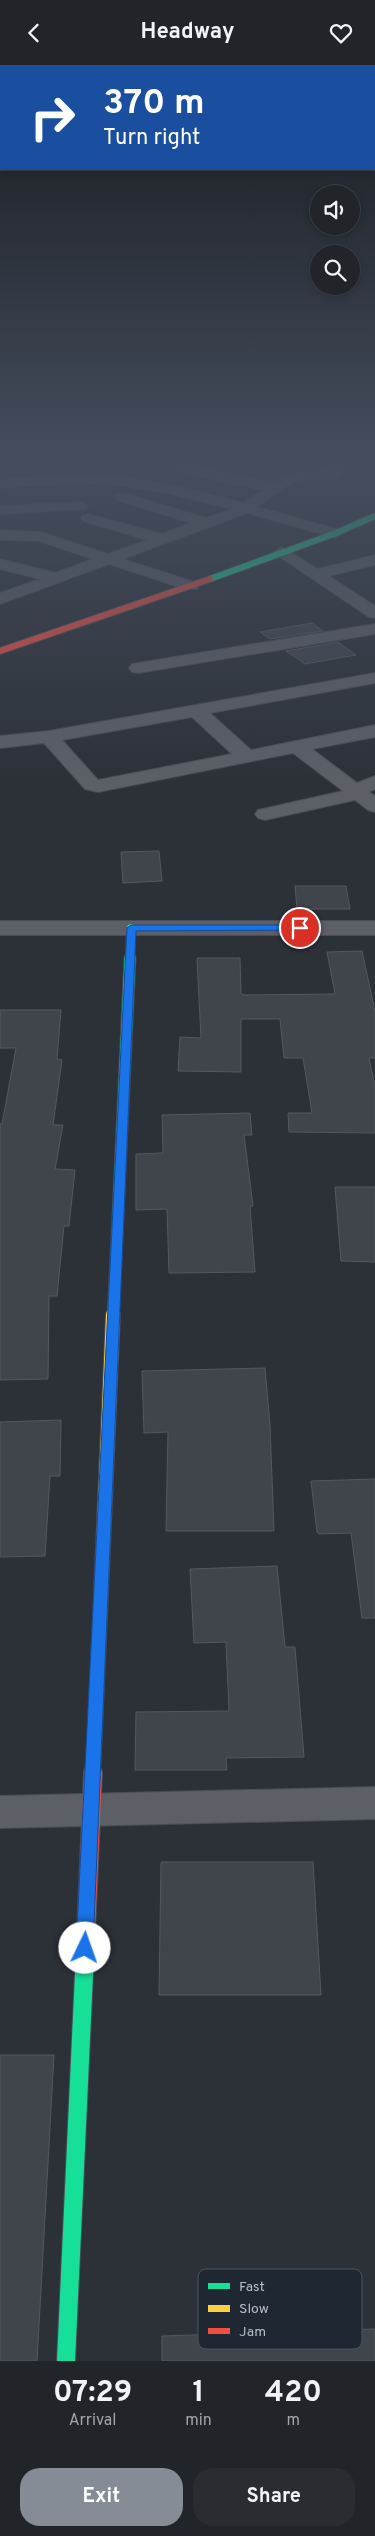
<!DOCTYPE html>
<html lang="en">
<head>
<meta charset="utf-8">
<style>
  :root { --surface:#21252a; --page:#292d32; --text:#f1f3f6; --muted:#a2a5a8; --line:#3e4247; --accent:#868c96 }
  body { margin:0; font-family:Overpass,sans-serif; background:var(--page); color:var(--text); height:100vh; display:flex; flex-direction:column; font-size:19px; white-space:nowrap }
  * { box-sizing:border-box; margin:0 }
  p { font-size:16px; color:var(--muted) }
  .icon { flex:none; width:28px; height:28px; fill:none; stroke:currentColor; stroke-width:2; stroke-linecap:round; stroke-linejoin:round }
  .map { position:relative; height:2296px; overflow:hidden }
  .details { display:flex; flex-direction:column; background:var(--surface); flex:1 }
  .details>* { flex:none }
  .hud { position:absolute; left:0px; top:0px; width:375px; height:105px; box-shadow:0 2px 8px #0003,0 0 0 1px var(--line); background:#1a4fa0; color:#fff; overflow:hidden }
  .fabs { position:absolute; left:310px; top:120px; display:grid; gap:10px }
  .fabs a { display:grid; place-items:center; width:50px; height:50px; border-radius:50%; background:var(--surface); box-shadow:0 2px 8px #0003,0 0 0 1px var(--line); font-size:25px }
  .pin { position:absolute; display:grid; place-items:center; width:42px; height:42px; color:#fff; margin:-21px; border:2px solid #fff; border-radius:50%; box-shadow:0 1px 5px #0007 }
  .me { position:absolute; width:55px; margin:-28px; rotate:3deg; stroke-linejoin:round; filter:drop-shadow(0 0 4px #0008) }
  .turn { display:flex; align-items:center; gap:18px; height:105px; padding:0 20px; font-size:22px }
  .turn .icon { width:65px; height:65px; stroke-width:2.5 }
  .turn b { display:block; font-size:35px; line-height:42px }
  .eta { display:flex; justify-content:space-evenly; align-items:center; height:85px; text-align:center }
  .eta b { font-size:30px; font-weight:700; line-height:35px }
  .primary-button { display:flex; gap:10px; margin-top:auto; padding:10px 20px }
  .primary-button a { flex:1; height:58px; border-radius:20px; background:var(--accent); color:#fff; font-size:20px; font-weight:700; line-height:58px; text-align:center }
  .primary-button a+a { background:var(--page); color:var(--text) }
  header { display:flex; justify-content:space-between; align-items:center; height:65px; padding:0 20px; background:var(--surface); font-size:22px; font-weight:700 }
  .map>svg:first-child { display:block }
  .building { fill:#40454c; stroke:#54585f }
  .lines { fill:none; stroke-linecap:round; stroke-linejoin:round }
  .street-casing { stroke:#494d55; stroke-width:2 }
  .fast-far3-casing { stroke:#494d55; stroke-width:8 }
  .fast-far2-casing { stroke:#494d55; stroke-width:10 }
  .fast-far1-casing { stroke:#494d55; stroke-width:13 }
  .fast-casing { stroke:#494d55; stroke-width:20 }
  .slow-far1-casing { stroke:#494d55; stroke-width:13 }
  .slow-casing { stroke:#494d55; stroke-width:16 }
  .jam-far2-casing { stroke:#494d55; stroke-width:8 }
  .jam-far1-casing { stroke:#494d55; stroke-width:16 }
  .jam-casing { stroke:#494d55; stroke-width:20 }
  .street { fill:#5c5f66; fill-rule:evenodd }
  .fast-far3 { stroke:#16e098; stroke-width:6 }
  .fast-far2 { stroke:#16e098; stroke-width:8 }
  .fast-far1 { stroke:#16e098; stroke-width:11 }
  .fast { stroke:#16e098; stroke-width:18 }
  .slow-far1 { stroke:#ffcf43; stroke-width:11 }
  .slow { stroke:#ffcf43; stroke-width:14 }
  .jam-far2 { stroke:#f24e42; stroke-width:6 }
  .jam-far1 { stroke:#f24e42; stroke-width:14 }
  .jam { stroke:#f24e42; stroke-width:18 }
  .route { fill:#1a73e8; stroke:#114b97 }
  .key { fill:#1f2732; stroke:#4d545f; stroke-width:1 }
  .key-label { font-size:14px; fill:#b7bdc8 }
</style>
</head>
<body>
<header><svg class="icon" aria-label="back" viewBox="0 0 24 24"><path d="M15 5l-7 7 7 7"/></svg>Headway<svg class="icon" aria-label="heart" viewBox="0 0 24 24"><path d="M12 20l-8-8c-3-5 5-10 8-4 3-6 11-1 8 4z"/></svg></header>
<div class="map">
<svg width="375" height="2296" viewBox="0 0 375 2296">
  <rect width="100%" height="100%" fill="#2c3138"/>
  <path class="building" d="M265 400H289L290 409 273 416 266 414Z
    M312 558 323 566 270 574 260 567Z
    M338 577 356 590 305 599 286 586Z
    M159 786 162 816 123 818 121 787Z
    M295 821H346L350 844H297Z
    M362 886 375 946V993H369L375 1022V1068L289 1067 288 1048H312L303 993H284L280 954H241V1007L178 1006 180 972 201 973 197 893H240L241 928 243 930 335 929 327 887Z
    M0 945H61L57 994 62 995 53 1060H63L55 1104 75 1105 69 1161H64L57 1231H49L48 1314 0 1315V1059H2L16 983H0Z
    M250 1048 252 1070H244L253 1141H250L255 1207 169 1208 167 1144 136 1145V1089L163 1088 162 1050Z
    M335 1122H375V1197L341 1196Z
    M265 1303 270 1360 274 1466H166L168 1367 144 1368 142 1306Z
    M61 1355 60 1411H50L45 1491 0 1492V1357Z
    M375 1414V1553H362L351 1468 319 1469 317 1467 311 1416Z
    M277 1501 285 1582H295L304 1692 226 1693 227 1705H135L136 1647 229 1646 226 1577 194 1578 190 1504Z
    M161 1797H313L321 1930H159Z
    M0 1990H54L37 2296H0Z
    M375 2264V2296H162V2271Z"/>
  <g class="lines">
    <defs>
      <path id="street" d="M174 400H194L273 418 299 407 329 405 330 404 329 400H343L345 406C336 419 318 412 304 414 288 417 271 432 257 442L341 465 344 468 336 473 247 448 123 494 197 518 199 521 197 524H185L109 499 0 539V528L40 514 0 504V494L55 508 93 494 39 476 0 475V465L41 467 108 489 147 475 83 456 81 453 83 450 88 449 162 469 191 458 117 435 115 432 117 429H127L206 453 232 444 167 428 110 419 69 418 0 423V415C32 413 64 408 96 410 146 412 196 425 243 438L263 425 208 413 176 403Z
        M81 437 88 441 86 444 0 449V441Z
        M282 482 318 504 375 490V500L329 511 375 541V553L369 552 277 490 274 487Z
        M375 559V569L138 608 132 607 129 603 132 599 138 598Z
        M375 608V618L210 648 251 685 375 660V672L312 684 357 718 375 711V724L369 727 375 731V747L368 745 355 735 265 755 258 753 255 749 258 745 343 726 293 688 98 727 85 724 44 678 0 683V671L49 666ZM192 652 232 689 98 715 62 675Z
        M0 856H375V870H0Z
        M375 1722V1754L0 1763V1731Z"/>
      <path id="fast-far3" d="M210 514 336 468 375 451"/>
      <path id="fast-far2" d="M130 894 131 863"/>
      <path id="fast-far1" d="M115 1214 130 893"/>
      <path id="fast" d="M66 2296 86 1866"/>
      <path id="slow-far1" d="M113 1251 115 1214"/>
      <path id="slow" d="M100 1552 113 1250"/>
      <path id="jam-far2" d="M0 586 210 514"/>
      <path id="jam-far1" d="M93 1709 100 1552"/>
      <path id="jam" d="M86 1866 93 1708"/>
    </defs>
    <use href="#street" class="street-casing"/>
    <use href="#fast-far3" class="fast-far3-casing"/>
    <use href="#fast-far2" class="fast-far2-casing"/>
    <use href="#fast-far1" class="fast-far1-casing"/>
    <use href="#fast" class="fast-casing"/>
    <use href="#slow-far1" class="slow-far1-casing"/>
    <use href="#slow" class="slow-casing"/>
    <use href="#jam-far2" class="jam-far2-casing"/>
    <use href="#jam-far1" class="jam-far1-casing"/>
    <use href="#jam" class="jam-casing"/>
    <use href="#street" class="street"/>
    <use href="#fast-far3" class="fast-far3"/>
    <use href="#fast-far2" class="fast-far2"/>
    <use href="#fast-far1" class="fast-far1"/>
    <use href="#fast" class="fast"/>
    <use href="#slow-far1" class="slow-far1"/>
    <use href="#slow" class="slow"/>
    <use href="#jam-far2" class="jam-far2"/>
    <use href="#jam-far1" class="jam-far1"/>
    <use href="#jam" class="jam"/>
  </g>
  <linearGradient id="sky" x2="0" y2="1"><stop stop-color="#181b1f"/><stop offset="0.55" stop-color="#454e5e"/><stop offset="1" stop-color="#454e5e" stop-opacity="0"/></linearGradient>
  <rect width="375" height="721" fill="url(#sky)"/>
  <path class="route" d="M300 860 305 863 303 865 136 866 93 1883 91 1888 85 1890 79 1888 76 1883 127 863 131 860Z"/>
  <rect x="198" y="2204" width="164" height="80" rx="8" class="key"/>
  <rect x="208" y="2218" width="22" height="6" fill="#16e098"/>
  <rect x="208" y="2240" width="22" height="7" fill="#ffcf43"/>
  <rect x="208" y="2263" width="22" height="6" fill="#f24e42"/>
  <g class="key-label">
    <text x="239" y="2226">Fast</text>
    <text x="239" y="2248">Slow</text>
    <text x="239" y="2271">Jam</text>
  </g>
</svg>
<div class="fabs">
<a><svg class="icon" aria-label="sound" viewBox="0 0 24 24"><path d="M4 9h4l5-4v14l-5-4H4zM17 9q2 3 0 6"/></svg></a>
<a><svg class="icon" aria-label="search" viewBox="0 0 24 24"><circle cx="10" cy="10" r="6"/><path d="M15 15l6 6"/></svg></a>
</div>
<div class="pin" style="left:300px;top:863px;background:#d93025"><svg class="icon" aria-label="arrive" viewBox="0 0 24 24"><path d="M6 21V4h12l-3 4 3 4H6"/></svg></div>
<svg class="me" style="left:85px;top:1883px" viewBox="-20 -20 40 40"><circle r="19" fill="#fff"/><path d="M0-13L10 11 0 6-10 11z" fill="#1a73e8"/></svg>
<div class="hud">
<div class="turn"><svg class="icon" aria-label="right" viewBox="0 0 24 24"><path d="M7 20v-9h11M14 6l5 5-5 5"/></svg><div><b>370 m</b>Turn right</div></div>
</div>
</div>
<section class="details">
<div class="eta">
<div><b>07:29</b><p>Arrival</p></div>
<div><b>1</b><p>min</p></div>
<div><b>420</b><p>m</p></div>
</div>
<div class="primary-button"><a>Exit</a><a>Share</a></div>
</section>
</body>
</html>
